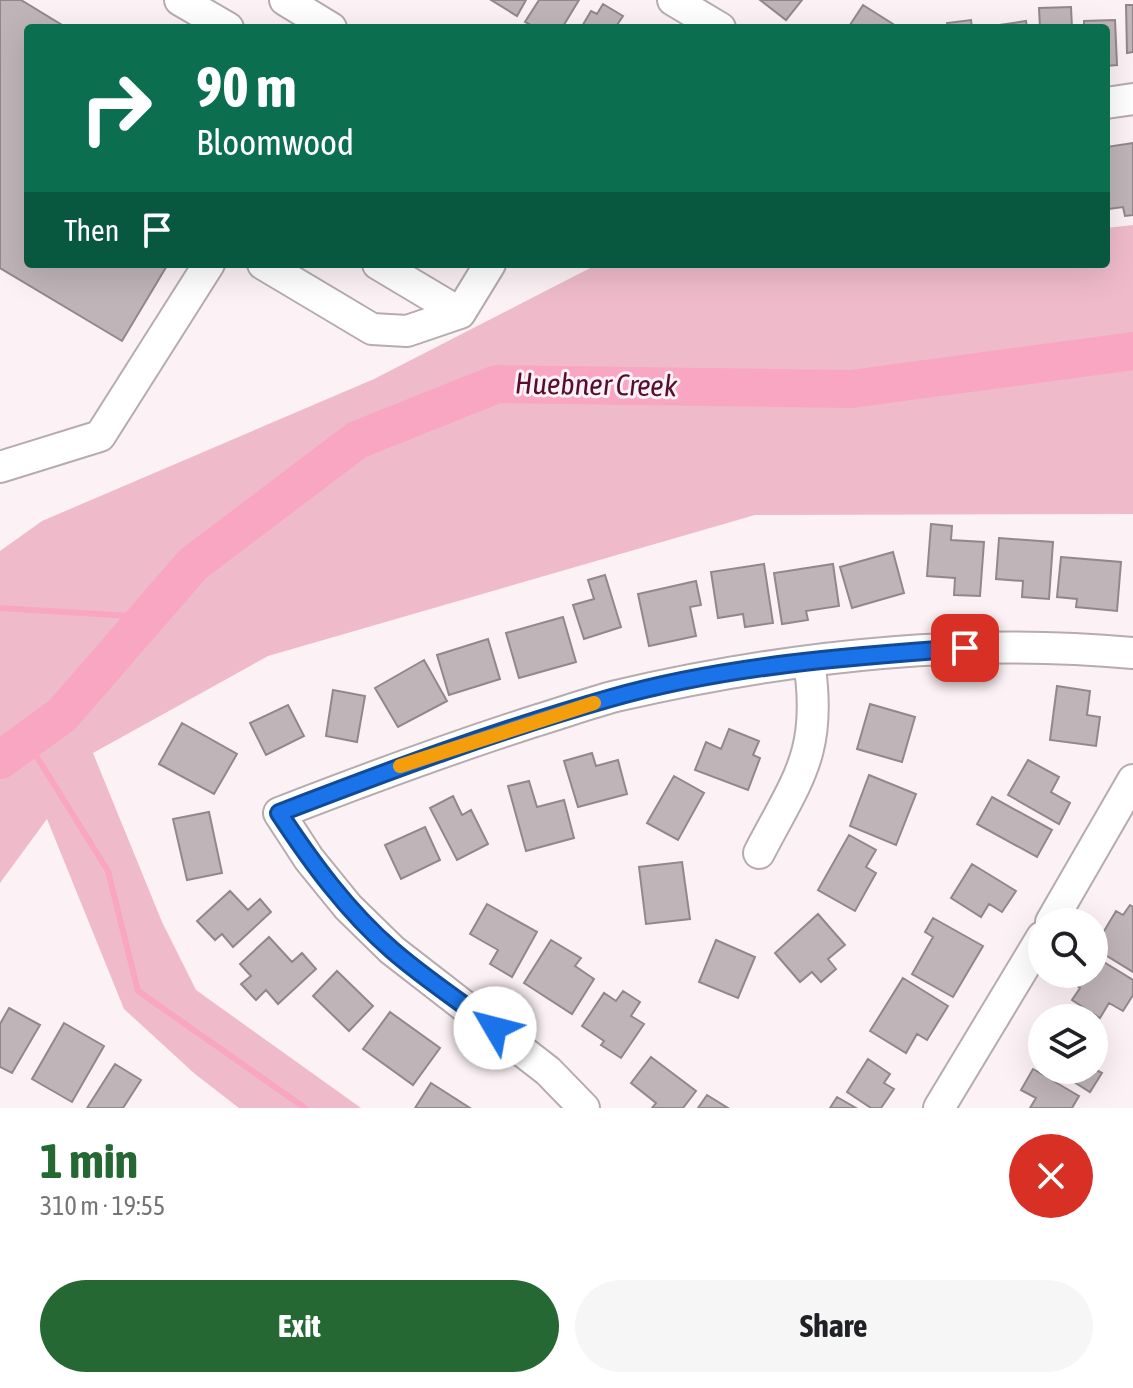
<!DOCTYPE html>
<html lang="en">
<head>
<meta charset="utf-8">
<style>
  :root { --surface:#fff; --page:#f6f6f6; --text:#202124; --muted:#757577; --accent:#256833 }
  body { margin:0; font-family:"Asap Condensed",sans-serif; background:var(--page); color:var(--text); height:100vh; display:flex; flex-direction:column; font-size:30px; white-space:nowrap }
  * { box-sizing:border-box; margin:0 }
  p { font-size:26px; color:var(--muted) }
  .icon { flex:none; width:44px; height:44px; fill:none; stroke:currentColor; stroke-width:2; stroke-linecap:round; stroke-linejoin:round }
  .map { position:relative; height:1108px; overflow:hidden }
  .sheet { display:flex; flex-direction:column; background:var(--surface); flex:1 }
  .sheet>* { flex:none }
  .hud { position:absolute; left:24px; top:24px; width:1086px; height:244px; border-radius:8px; box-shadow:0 8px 32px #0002; background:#0b6e4f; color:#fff; overflow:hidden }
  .buttons { position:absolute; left:1028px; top:908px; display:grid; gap:16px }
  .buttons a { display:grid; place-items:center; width:80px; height:80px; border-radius:50%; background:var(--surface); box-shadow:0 8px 32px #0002; font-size:40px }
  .pin { position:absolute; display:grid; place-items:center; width:68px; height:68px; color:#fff; margin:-34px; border-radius:16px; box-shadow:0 4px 12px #0006 }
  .me { position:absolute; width:88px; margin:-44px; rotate:307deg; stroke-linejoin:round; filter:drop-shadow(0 0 6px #0008) }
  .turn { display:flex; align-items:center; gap:28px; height:168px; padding:0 40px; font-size:36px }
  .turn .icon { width:104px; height:104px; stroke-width:2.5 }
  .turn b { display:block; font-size:56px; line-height:68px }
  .then { display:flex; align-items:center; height:76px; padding:0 40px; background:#0003; gap:16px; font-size:30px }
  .round { display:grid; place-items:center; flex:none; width:84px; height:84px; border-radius:42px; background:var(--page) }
  .overview { display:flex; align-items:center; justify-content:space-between; height:136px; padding:0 40px }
  h1 { font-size:48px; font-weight:700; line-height:60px; color:var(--accent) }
  .action { display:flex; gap:16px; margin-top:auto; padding:16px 40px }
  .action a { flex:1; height:92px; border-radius:48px; background:var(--accent); color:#fff; font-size:32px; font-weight:700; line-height:92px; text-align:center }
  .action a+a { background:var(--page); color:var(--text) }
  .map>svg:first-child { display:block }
  .green { fill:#efbbcb }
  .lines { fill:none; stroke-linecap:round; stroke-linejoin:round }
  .stream { stroke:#f9a6c2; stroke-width:6 }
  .river { stroke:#f9a6c2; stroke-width:38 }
  .building { fill:#bfb4b8; stroke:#92888b; stroke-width:2 }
  .minor-casing { stroke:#b6abaf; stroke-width:34 }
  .minor { stroke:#fff; stroke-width:30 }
  .route-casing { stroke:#114b97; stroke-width:20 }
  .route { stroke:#1a73e8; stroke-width:14 }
  .slow { stroke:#f59e0b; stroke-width:14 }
  .labels { text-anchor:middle; stroke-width:6; stroke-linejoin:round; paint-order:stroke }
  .water-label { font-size:30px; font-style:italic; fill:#550e2f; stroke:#fcf1f4 }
</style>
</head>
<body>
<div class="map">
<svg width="1133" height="1108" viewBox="0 0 1133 1108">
  <rect width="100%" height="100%" fill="#fcf1f4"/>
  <path class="green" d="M1133 225V514L755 515 268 656 93 753 162 922 196 990 361 1108H239L195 1074 124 1009 47 819 0 883V551L42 521 374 379 598 264H1106V228Z"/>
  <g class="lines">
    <path class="stream" d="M0 608 147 617
      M27 741 108 871 138 991 305 1108"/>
    <path class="river" d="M0 760 62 715 193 564 357 440 497 384 851 389 1133 351"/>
  </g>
  <path class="building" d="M0 0H21L67 28H28V264H168L122 341 0 268Z
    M491 0H526L517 16Z
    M539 0H579L562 28H536L525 22Z
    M760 0H802L786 20Z
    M603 4 623 16 615 28H581L591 11 597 14Z
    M863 5 893 24 890 28H848Z
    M1126 5H1133V52L1127 53Z
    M1071 7 1072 28H1040L1039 8Z
    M971 20 972 28H948L947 23Z
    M1115 20 1117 65 1106 66V28H1084V21Z
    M1026 21 1027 28H992V26Z
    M1133 143V215L1125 216 1123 207 1108 209 1106 147Z
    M931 524 952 526 951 540 984 542 980 596 954 595 955 578 927 576Z
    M999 538 1053 542 1049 599 1022 597 1023 581 996 579Z
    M893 552 904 593 852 608 840 567Z
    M1061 557 1121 562 1117 611 1076 607 1077 599 1057 597Z
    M764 564 773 623 745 627 743 614 718 618 711 572Z
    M833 564 839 606 806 611 808 620 782 624 774 573Z
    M605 575 621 627 584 639 573 605 594 599 588 580Z
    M696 581 701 605 690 607 696 636 649 646 638 594Z
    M563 617 576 662 519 678 506 633Z
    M488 639 500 679 449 695 437 655Z
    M424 660 447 701 398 727 375 688Z
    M1057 686 1090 691 1087 715 1100 717 1096 746 1050 740Z
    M333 690 365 696 357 742 326 736Z
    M870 704 915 717 902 762 857 749Z
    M288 705 304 736 266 755 250 723Z
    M182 723 237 754 214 794 159 764Z
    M729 729 759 741 753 755 760 758 748 790 695 770 706 742 721 749Z
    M592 753 596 766 618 760 627 794 578 807 564 761Z
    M1028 760 1059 777 1051 792 1070 803 1059 824 1008 795Z
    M869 775 916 794 896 845 850 826Z
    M674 776 704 793 678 840 647 823Z
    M529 781 537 807 564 800 574 838 526 851 508 786Z
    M453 796 462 815 471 810 488 844 457 860 430 808Z
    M992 797 1052 830 1037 857 977 824Z
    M209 812 222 873 187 880 173 819Z
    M425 827 440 860 401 879 385 845Z
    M849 835 876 850 866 867 876 873 855 911 818 890Z
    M682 862 690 919 646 924 639 867Z
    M972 864 1016 891 1002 912 989 904 981 917 951 898Z
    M230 891 248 910 260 899 271 912 233 947 222 934 215 940 197 921Z
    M487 904 537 932 512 977 490 964 498 950 470 934Z
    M1130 905 1133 907V972L1094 948 1116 911 1123 915Z
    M818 914 845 945 828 959 836 969 821 982 812 972 800 982 775 953Z
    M933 918 983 946 953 997 912 974 933 937 925 932Z
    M269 937 292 962 302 953 316 969 278 1004 266 990 256 1000 241 984 251 976 240 964Z
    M551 940 581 958 575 966 594 979 572 1014 524 983Z
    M716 940 755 957 738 998 699 982Z
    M1094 956 1133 980V995L1123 1011 1109 1003 1100 1018 1072 1000 1080 988 1074 984 1080 974H1094Z
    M337 971 373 1006 349 1031 313 996Z
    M903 978 948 1006 927 1040 917 1034 906 1053 870 1031Z
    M623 991 640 1002 631 1016 644 1024 621 1058 601 1045 604 1041 582 1026 604 993 616 1001Z
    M9 1008 40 1025 12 1073 0 1067V1024Z
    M390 1012 440 1048 413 1085 363 1049Z
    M64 1023 104 1046 72 1102 32 1079Z
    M1094 1032 1106 1040 1094 1058Z
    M651 1057 696 1091 683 1108H652L656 1103 631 1083Z
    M868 1059 890 1074 884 1083 894 1089 881 1108H871L847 1092Z
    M115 1064 141 1080 123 1108H87Z
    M1033 1069 1079 1096 1072 1108H1030L1036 1098 1021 1090Z
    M1094 1069 1102 1073 1090 1092 1055 1070Z
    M431 1083 470 1108H415Z
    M707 1095 728 1108H698Z
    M837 1097 856 1108H830Z"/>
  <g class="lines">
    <defs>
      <path id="minor" d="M180 0 228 28
        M285 0 331 28
        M673 0 720 28
        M1106 103 1133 99
        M263 264 372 329 407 331 460 313 490 264
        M378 264 460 313
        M0 467 100 436 209 264
        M759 853C798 778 823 752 809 661
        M1051 922 1133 780
        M584 1108 548 1071 392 950 348 907 309 859 279 813C364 780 448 749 535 721 562 713 589 703 616 696 784 657 961 637 1133 653
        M939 1108 1042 937"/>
    </defs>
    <use href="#minor" class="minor-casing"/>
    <use href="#minor" class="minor"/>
  </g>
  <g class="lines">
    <defs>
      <path id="route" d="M495 1028C461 1002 424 978 392 950 347 911 312 863 279 813 388 771 498 730 611 698 723 666 850 656 965 648"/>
    </defs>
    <use href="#route" class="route-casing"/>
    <use href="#route" class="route"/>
    <path class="slow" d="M400 766 594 703"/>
  </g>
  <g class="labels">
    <g class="water-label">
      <text transform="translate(596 385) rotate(1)" y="10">Huebner Creek</text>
    </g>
  </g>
</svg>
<div class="buttons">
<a><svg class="icon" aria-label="search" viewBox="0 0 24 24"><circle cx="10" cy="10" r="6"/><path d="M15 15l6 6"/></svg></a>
<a><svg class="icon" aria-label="layers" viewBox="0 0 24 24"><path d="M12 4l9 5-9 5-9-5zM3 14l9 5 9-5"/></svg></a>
</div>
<div class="pin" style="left:965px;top:648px;background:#d93025"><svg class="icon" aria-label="arrive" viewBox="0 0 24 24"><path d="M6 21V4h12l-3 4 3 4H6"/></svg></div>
<svg class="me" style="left:495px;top:1028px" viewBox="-20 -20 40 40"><circle r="19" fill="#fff"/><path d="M0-13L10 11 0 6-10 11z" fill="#1a73e8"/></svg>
<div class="hud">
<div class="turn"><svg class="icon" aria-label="right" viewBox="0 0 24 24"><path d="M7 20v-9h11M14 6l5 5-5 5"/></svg><div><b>90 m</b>Bloomwood</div></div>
<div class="then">Then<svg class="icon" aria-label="arrive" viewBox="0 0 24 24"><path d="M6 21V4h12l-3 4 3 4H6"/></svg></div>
</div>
</div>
<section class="sheet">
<div class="overview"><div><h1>1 min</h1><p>310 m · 19:55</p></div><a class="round" style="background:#d93025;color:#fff"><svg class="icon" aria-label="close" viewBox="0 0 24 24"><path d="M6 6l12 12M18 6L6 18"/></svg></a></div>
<div class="action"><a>Exit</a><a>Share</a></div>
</section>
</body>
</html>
